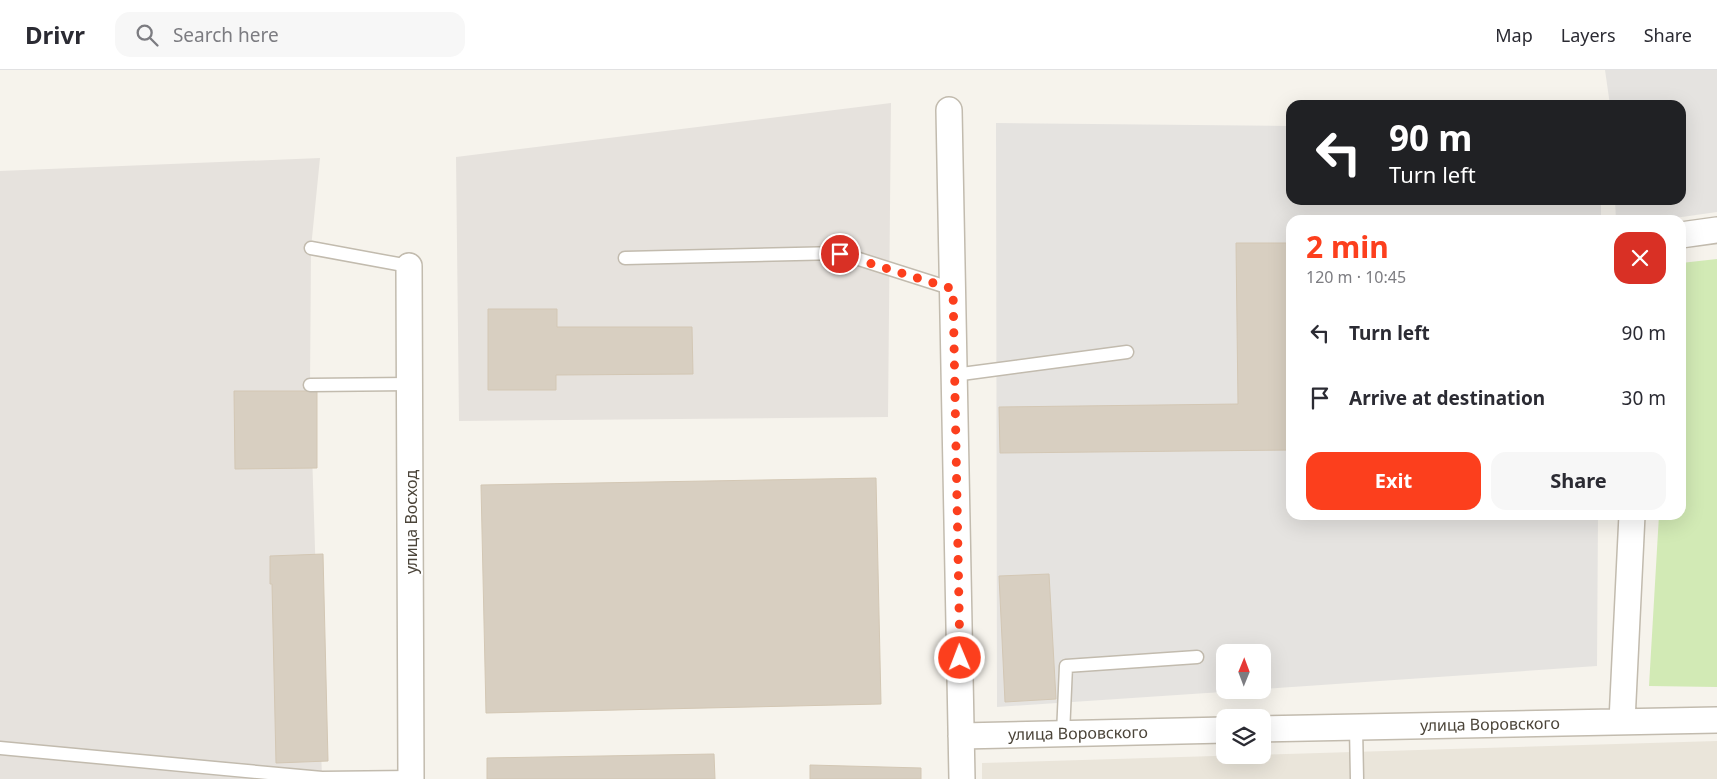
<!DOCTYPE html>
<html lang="en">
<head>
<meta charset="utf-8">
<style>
  :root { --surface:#fff; --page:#f7f7f7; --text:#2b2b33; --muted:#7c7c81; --line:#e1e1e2; --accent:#fc3f1d }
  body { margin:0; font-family:"Noto Sans",sans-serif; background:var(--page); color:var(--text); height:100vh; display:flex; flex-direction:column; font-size:19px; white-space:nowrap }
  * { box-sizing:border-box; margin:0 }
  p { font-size:16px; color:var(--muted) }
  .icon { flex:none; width:28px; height:28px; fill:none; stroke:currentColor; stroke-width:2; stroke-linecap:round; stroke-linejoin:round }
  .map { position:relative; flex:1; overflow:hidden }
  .side { position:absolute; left:1286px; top:145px; width:400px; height:305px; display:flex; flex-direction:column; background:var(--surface); border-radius:15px; box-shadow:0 5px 20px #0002 }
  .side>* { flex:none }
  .top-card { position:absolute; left:1286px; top:30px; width:400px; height:105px; border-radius:15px; box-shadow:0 5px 20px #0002; background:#202124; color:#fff; overflow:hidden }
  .needle { width:32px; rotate:1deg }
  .buttons { position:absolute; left:1216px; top:574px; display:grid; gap:10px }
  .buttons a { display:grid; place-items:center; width:55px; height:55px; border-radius:10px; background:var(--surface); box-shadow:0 5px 20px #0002; font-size:25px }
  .pin { position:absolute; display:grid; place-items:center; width:42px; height:42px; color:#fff; margin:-21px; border:2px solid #fff; border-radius:50%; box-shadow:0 1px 5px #0007 }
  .me { position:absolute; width:55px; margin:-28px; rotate:359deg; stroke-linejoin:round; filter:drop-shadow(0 0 4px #0008) }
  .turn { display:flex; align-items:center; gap:18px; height:105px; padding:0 20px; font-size:22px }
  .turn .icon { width:65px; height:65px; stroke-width:2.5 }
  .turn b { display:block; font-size:35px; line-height:42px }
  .round { display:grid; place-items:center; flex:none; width:52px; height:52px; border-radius:15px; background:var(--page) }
  .head { display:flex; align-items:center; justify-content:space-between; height:85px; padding:0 20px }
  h1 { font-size:30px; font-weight:700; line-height:38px; color:var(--accent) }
  .cta { display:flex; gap:10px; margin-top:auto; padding:10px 20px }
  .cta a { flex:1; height:58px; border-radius:15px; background:var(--accent); color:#fff; font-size:20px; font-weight:700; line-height:58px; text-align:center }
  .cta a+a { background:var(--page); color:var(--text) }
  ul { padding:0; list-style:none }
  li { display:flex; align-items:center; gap:15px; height:65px; padding:0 20px }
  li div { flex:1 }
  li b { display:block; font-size:19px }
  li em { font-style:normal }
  header { display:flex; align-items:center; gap:30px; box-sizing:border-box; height:70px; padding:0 25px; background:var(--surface); border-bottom:1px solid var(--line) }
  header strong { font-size:24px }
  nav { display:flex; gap:28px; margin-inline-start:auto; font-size:18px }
  .search { width:350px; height:45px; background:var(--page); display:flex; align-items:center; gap:12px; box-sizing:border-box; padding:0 18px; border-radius:15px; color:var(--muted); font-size:19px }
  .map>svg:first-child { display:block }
  .residential { fill:#eae5da }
  .industrial { fill:#e6e2dd }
  .green { fill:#d2eab5 }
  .parking { fill:#e5e3e0 }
  .building { fill:#d8cfc1; stroke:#d3c7b4 }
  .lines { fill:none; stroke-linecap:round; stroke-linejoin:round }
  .service-casing { stroke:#c2bbae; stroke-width:15 }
  .minor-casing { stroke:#c2bbae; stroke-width:28 }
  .service { stroke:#fff; stroke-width:12 }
  .minor { stroke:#fff; stroke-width:25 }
  .route { stroke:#fc3f1d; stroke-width:9; stroke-dasharray:0 16.2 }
  .labels { text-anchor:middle; stroke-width:4; stroke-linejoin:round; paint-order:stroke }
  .street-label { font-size:16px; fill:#4b4439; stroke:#fff }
</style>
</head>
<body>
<header>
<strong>Drivr</strong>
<div class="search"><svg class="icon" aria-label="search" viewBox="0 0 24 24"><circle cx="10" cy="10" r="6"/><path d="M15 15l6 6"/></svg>Search here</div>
<nav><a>Map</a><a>Layers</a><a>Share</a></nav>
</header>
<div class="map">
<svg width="1717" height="709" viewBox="0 0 1717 709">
  <rect width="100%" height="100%" fill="#f6f3ec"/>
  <path class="residential" d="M1717 671V709H982V693Z"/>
  <path class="industrial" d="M891 33 888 347 459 351 456 87Z
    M320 88 311 178 310 315 322 709H0V101Z"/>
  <path class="green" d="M1717 189V617L1649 616 1659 445H1681V193Z"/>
  <path class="parking" d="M1605 0H1717V142L1661 150H1616L1615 130H1681V35H1610Z
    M996 53 1291 56V130H1601V150H1291V445H1598L1597 596 1263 619 1262 582H1225V620H1252L997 637Z"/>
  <path class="building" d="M1236 173H1291V380L1000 383 999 337 1238 334Z
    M488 239H557V257H692L693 304 556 305V320H488Z
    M234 321H317V398L235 399Z
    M876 408 881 634 486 643 481 415Z
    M323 484 328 691 276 693 272 514H270V486Z
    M1049 504 1056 629 1005 632 999 506Z
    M714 684 715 709H487V688Z
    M810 695 921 698V709H810Z"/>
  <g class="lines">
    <defs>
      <path id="service" d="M311 178 409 196
        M625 188 840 183 953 219
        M954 305 1127 282
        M310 315 410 314
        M1356 657 1357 709
        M1063 664 1066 596 1197 587
        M0 678 322 708 411 707"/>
      <path id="minor" d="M949 40 962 709
        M1681 165 1717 160
        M409 196 411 709
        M1622 651 1632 445
        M1262 659 1717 650
        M961 666 1225 660"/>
    </defs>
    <use href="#service" class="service-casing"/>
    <use href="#minor" class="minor-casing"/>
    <use href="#service" class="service"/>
    <use href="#minor" class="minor"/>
  </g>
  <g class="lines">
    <path class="route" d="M840 184 953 219 960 588"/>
  </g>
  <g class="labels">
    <g class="street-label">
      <text transform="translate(411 452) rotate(-90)" y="6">улица Восход</text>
      <text transform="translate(1490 654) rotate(-1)" y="6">улица Воровского</text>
      <text transform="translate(1078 663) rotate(-1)" y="6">улица Воровского</text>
    </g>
  </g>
</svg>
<div class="buttons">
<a><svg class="needle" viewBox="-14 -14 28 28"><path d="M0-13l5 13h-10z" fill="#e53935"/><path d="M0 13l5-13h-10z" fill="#7c7c81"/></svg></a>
<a><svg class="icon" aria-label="layers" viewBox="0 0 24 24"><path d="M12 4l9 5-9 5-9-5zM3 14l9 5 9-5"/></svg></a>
</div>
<div class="pin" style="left:840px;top:184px;background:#d93025"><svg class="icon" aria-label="arrive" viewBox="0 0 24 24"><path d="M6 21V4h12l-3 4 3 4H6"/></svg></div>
<svg class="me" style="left:960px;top:588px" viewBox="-20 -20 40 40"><circle r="17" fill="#fc3f1d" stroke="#fff" stroke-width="3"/><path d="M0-11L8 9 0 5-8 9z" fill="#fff"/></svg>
<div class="top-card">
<div class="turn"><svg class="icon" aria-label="left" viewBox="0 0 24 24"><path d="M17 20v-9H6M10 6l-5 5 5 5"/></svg><div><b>90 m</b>Turn left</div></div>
</div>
<section class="side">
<div class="head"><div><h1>2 min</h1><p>120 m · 10:45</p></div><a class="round" style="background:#d93025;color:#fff"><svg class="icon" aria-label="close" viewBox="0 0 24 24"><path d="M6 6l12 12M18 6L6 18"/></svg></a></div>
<ul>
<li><svg class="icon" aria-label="left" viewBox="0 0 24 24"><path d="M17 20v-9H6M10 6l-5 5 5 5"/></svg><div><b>Turn left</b></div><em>90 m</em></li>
<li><svg class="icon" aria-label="arrive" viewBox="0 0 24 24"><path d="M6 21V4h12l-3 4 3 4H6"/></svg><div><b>Arrive at destination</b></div><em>30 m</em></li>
</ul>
<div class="cta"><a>Exit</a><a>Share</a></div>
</section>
</div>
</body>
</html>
